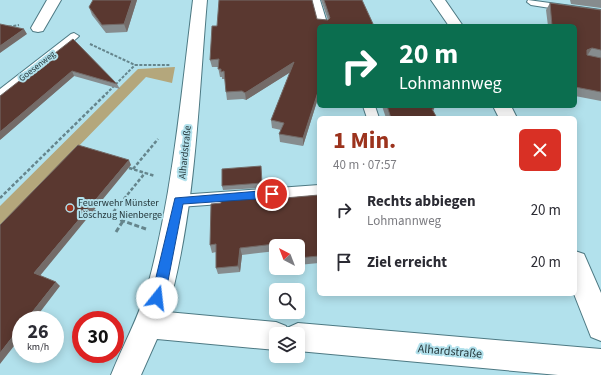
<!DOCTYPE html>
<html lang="de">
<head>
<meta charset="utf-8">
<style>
  :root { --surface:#fff; --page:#f2f2f3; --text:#2b2b33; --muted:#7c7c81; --accent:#9c331d }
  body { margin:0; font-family:"Source Sans 3",sans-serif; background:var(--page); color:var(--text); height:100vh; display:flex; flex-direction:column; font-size:15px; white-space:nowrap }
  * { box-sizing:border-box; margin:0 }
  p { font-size:13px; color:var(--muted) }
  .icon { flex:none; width:22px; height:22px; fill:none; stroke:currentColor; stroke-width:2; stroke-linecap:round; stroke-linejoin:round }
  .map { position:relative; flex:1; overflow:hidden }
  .side { position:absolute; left:317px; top:116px; width:260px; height:180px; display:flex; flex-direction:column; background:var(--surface); border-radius:6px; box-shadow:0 2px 10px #0003 }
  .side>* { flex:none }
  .top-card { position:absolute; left:317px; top:24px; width:260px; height:84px; border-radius:6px; box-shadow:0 2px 10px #0003; background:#0b6e4f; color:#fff; overflow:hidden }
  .needle { width:26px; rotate:318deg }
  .fabs { position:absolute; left:269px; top:239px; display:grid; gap:8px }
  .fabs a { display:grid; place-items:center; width:36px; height:36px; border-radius:6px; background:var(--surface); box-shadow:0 2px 10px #0003; font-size:20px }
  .speed { position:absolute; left:12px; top:311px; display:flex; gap:8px; font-size:20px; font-weight:700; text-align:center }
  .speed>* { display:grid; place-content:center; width:52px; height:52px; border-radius:50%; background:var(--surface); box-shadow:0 2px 10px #0003; line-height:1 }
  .speed small { font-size:10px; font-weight:400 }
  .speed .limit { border:6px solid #d22; background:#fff; color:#111 }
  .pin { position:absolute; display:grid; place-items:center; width:34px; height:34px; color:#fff; margin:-17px; border:2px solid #fff; border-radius:50%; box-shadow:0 1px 4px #0007 }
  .me { position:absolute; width:44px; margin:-22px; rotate:16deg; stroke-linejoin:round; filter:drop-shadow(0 0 3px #0008) }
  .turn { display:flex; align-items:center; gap:14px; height:84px; padding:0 16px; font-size:18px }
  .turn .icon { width:52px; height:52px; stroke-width:2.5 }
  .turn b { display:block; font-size:28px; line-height:34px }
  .round { display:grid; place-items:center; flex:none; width:42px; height:42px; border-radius:6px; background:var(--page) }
  .overview { display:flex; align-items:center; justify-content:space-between; height:68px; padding:0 16px }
  h1 { font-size:24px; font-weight:700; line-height:30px; color:var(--accent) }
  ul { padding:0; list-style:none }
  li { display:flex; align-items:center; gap:12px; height:52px; padding:0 16px }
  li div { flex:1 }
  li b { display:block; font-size:15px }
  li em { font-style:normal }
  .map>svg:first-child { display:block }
  .green { fill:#b4a77c }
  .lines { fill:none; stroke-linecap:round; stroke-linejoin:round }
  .service-casing { stroke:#4d7983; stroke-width:2 }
  .minor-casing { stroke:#4d7983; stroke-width:2 }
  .secondary-casing { stroke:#4d7983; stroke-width:2 }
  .path-far2 { stroke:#65858c; stroke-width:2; stroke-dasharray:3 1.5; stroke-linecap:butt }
  .path-far1 { stroke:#65858c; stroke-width:2.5; stroke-dasharray:3.5 2; stroke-linecap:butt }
  .path { stroke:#65858c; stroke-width:3; stroke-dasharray:5 2.5; stroke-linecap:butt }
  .service { fill:#fff; fill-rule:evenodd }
  .minor { fill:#fff; fill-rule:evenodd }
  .secondary { fill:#fff; fill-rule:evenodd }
  .wall { fill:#868c8e }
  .shaded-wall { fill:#746b68 }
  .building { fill:#5a3830; stroke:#746b68 }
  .route { fill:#1a73e8; stroke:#114b97 }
  .poi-dot { fill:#9c331d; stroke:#b2e1ec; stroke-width:1.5 }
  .labels { text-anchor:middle; stroke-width:4; stroke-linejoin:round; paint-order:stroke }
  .far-street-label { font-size:9px; fill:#26393d; stroke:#b2e1ec }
  .street-label { font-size:10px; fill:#26393d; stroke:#b2e1ec }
  .poi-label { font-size:10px; fill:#26393d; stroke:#b2e1ec; text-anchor:start }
  .near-street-label { font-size:12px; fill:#26393d; stroke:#b2e1ec }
</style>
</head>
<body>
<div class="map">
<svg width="601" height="375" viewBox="0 0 601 375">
  <rect width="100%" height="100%" fill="#b2e1ec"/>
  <path class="green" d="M175 67 172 83 146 77 0 227V206L138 69Z"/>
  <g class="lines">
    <defs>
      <path id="service" d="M312 0H320L328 26H318Z
        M528 0 601 10V16L531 5 527 2Z
        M74 33 79 36 77 38 4 98 0 99V89L71 34Z
        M363 106H375L379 118H367Z
        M319 185V197L179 207 174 205 172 201 174 197 179 195Z"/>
      <path id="minor" d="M47 0H61L43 31 38 32 33 31 31 28Z
        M193 0H207C198 104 196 211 167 312L276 322 286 326 287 328 298 323 601 349V375H558L298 351V334H276V350L157 339 141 375H111C123 345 139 317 148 285 173 192 181 95 193 0Z"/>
      <path id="secondary" d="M431 0H445L463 26H449Z
        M493 106H511L517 118H499Z
        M575 251 584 254 601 293V341L591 337 574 294Z"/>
    </defs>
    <use href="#service" class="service-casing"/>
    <use href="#minor" class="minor-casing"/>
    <use href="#secondary" class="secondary-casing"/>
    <path class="path-far2" d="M0 28 19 25
      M90 44 135 65H170
      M106 94 135 65"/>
    <path class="path-far1" d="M129 168 155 176
      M133 169 158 139
      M0 198 107 93
      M94 211 109 216
      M110 216 145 173"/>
    <path class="path" d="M106 215 146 229
      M116 232 123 221"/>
    <use href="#service" class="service"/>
    <use href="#minor" class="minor"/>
    <use href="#secondary" class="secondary"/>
  </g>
  <path class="wall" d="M137 0 127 32 106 33 92 15 89 7Z
    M321 0H362L319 26V95L303 146 280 142 279 134 281 130 272 128 271 120 290 72 246 100 243 99 227 100 226 92 225 79H222V77H220L218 67H212L210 60 317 19 328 20Z
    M570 0H601V8L571 4Z
    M550 3 601 10V101L575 96V26H548L546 10Z
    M73 39 117 84 120 89 74 76 0 140Z
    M382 106H432L434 109 433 111 437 118H386Z
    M261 170 262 188 223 190 222 186Z
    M319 195V263L298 265V246H276V251L242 255 240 272 218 274 216 268V252L212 253 210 245 262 200Z"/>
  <path class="shaded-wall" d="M132 0H137L127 32 124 24Z
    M24 29 27 34 0 53V46Z
    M592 48 587 56 582 57 587 50Z
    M294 62V70L246 100 245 93Z
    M72 71 74 76 0 140V132Z
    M319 89V95L303 146V138Z
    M129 160 131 165 39 277 34 273Z
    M240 248 242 255 240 272 238 266Z
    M56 282 60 286 34 320H26Z
    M21 326V337L0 364V353Z"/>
  <path class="building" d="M93 0H132L124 24 102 25 89 7Z
    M219 0H312L317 19 328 20 330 18 324 0H362L374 26H319V89L303 138 279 134 284 123 271 120 294 62 245 93 242 91 226 92 224 71 221 72V69H218L219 59 210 60 212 26H217Z
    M550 3 601 10V50L592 48 587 50V55L601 58V92L575 87V26H552Z
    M0 24 24 29 0 46Z
    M73 39 117 84 72 71 0 132V96Z
    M387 106H432L434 109H432L437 118H391Z
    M78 145 129 160 34 273 56 282 26 320H21V326L0 353V225Z
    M261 166 262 183 222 186V169Z
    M262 195V200L319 195V256L298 258V246H292V242L240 248 238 266 216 268V244L210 245 211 204 221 203V197Z"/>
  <path class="route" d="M272 190 277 194 272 198 183 204 167 286 161 302 157 304 153 302 151 298 175 198Z"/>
  <circle class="poi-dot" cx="70" cy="208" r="4"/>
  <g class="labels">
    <g class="far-street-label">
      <text transform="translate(37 66) rotate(-38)" y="3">Goesenweg</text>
    </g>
    <g class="street-label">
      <text transform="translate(184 152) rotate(-84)" y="4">Alhardstraße</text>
    </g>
    <g class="poi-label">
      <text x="78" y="206">Feuerwehr Münster<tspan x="78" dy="12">Löschzug Nienberge</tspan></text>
    </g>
    <g class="near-street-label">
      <text transform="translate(450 351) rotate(5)" y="4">Alhardstraße</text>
    </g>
  </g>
</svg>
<div class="fabs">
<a><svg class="needle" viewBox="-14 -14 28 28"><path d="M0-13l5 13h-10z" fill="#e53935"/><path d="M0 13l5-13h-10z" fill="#7c7c81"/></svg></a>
<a><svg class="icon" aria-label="search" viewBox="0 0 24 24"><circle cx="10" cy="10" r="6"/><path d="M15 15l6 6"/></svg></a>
<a><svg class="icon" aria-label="layers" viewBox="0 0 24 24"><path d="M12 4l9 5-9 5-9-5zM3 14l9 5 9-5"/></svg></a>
</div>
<div class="speed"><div>26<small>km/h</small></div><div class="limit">30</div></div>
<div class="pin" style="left:272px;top:194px;background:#d93025"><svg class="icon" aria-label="arrive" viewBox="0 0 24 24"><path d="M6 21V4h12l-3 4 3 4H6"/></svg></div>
<svg class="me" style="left:157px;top:298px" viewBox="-20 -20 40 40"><circle r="19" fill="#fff"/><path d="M0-13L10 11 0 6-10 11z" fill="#1a73e8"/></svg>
<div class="top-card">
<div class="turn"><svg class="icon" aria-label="right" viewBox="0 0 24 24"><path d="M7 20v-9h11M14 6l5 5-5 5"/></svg><div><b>20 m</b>Lohmannweg</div></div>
</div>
<section class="side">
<div class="overview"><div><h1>1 Min.</h1><p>40 m · 07:57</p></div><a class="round" style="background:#d93025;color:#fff"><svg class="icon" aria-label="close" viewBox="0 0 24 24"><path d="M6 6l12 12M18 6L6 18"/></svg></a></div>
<ul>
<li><svg class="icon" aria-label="right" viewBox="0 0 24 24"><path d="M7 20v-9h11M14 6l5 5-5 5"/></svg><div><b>Rechts abbiegen</b><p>Lohmannweg</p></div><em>20 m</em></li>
<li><svg class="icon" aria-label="arrive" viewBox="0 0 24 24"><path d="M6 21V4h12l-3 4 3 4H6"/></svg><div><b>Ziel erreicht</b></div><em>20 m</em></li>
</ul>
</section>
</div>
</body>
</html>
